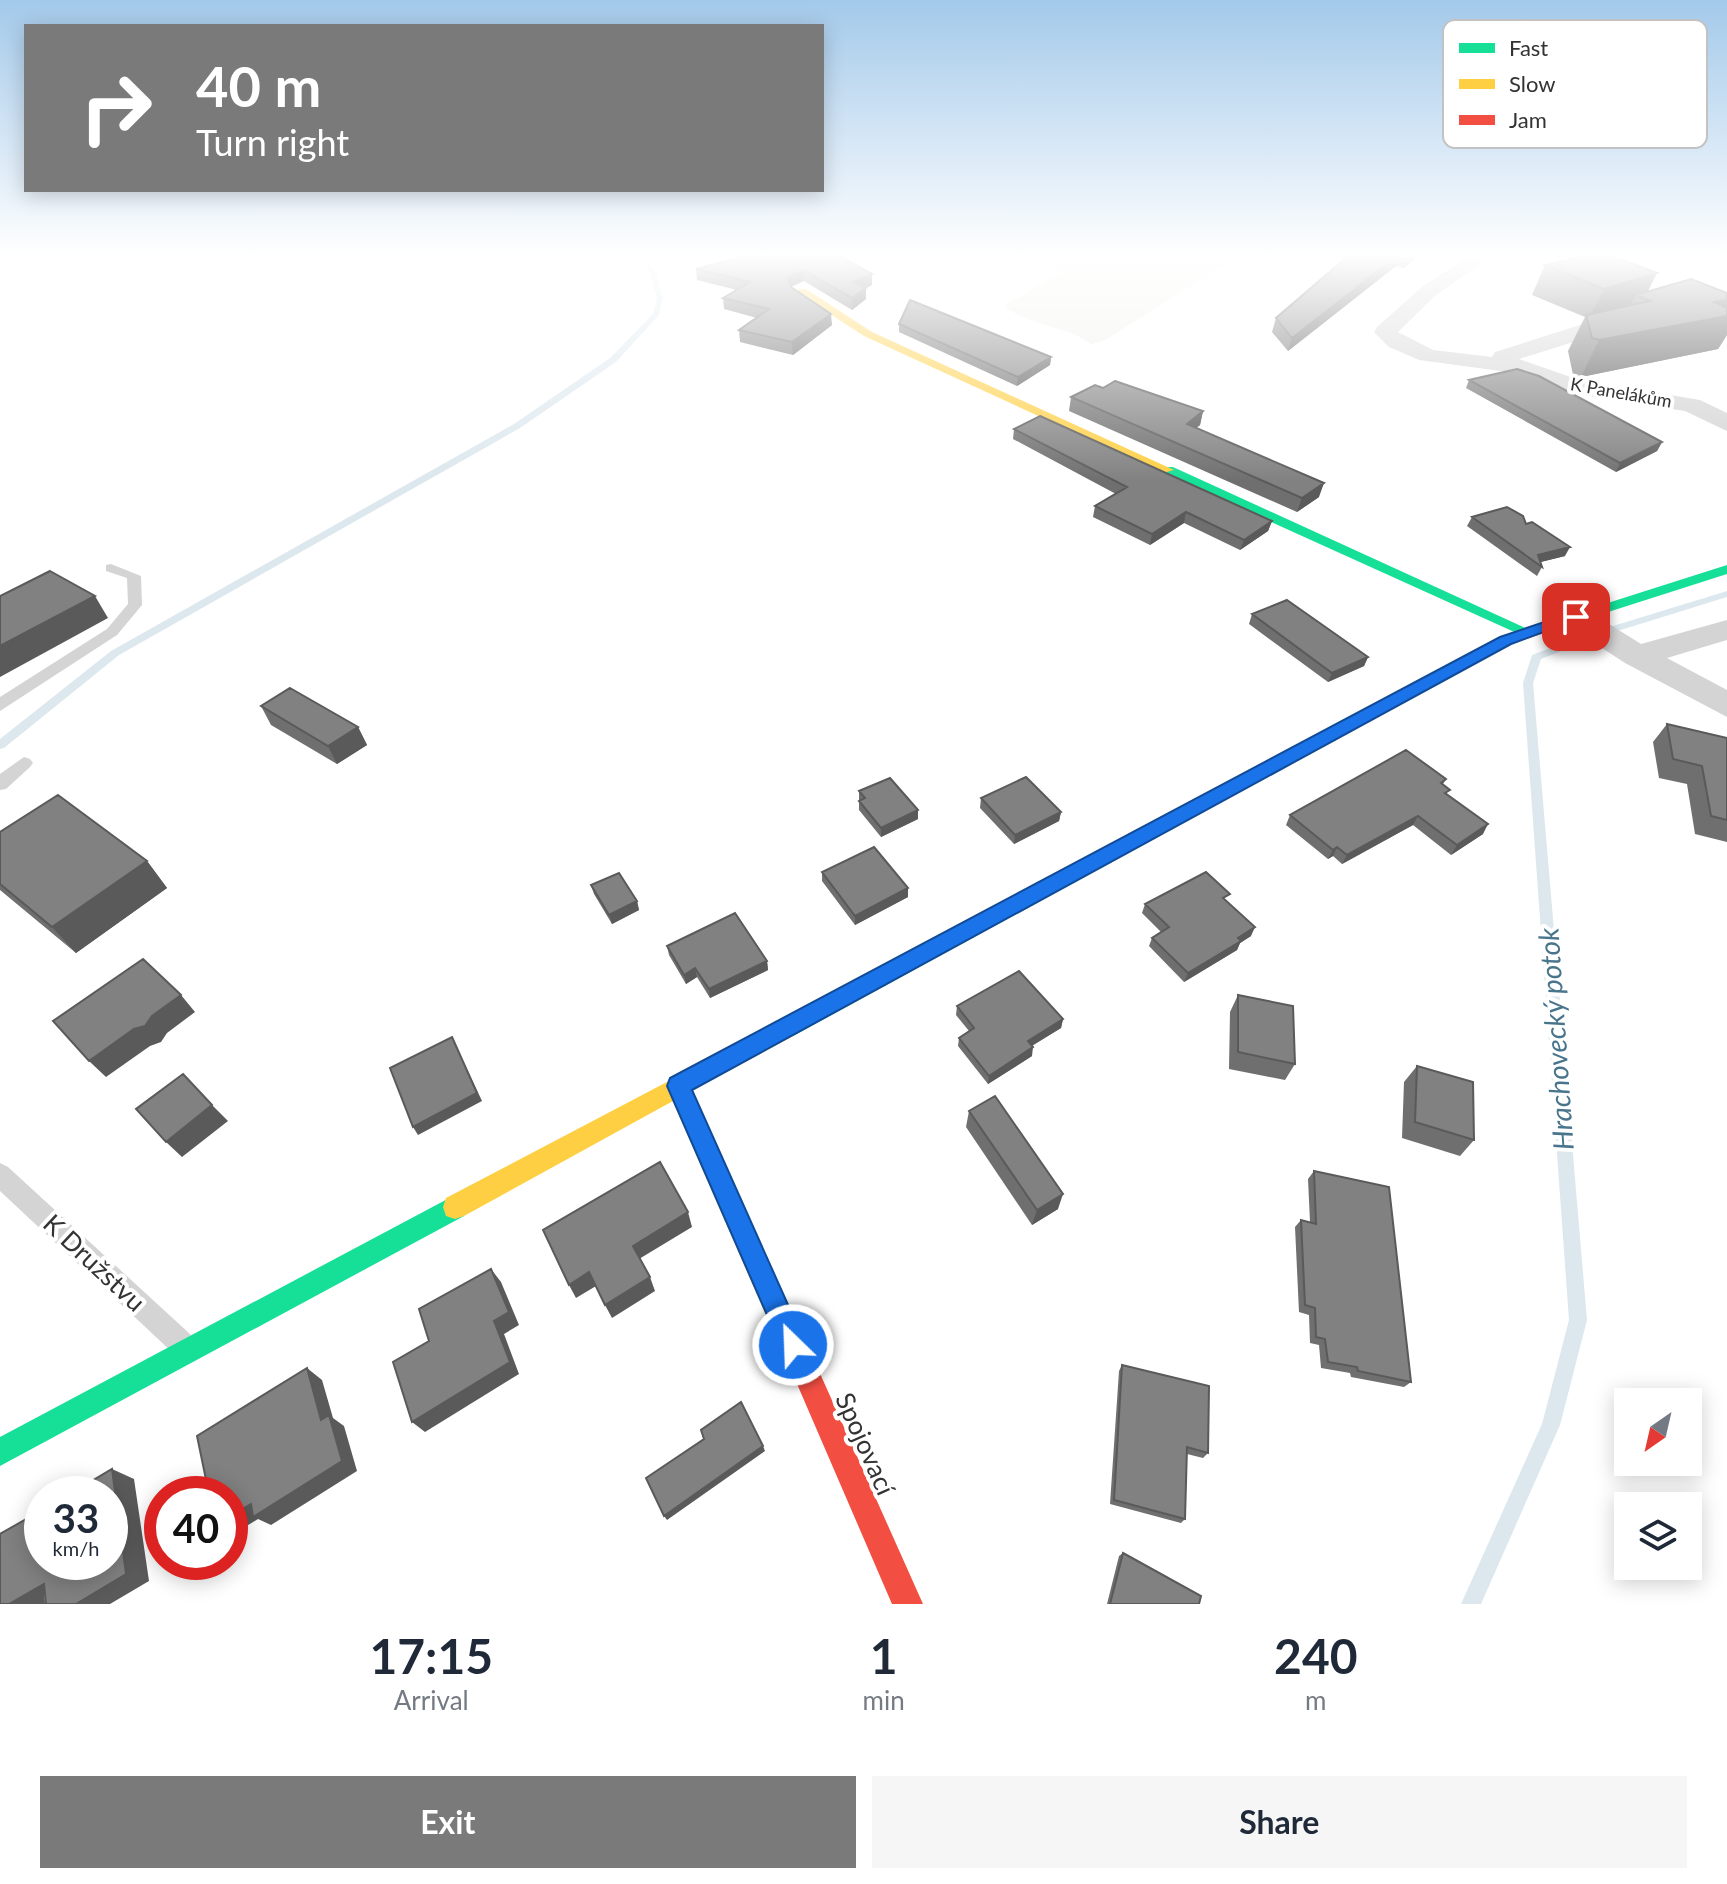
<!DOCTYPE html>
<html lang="en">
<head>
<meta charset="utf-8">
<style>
  :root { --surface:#fff; --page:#f6f6f7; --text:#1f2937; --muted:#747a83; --accent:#7a7a7a }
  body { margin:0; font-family:Lato,sans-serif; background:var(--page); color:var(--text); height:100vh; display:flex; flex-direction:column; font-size:30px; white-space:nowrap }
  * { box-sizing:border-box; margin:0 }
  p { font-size:26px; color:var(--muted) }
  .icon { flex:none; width:44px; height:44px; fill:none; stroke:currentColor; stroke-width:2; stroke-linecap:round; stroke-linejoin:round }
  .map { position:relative; height:1604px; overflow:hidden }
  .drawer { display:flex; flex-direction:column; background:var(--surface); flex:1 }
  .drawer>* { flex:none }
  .top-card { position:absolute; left:24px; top:24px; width:800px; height:168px; border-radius:0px; box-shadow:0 4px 20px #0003; background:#7a7a7a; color:#fff; overflow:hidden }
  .needle { width:52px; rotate:214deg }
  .buttons { position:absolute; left:1614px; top:1388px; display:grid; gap:16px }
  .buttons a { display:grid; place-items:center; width:88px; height:88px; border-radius:0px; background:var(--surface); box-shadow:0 4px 20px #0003; font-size:40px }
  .speed { position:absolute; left:24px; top:1476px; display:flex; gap:16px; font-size:40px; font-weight:700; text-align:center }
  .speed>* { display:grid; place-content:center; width:104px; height:104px; border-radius:50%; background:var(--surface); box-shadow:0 4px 20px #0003; line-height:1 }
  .speed small { font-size:20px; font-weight:400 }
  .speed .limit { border:12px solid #d22; background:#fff; color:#111 }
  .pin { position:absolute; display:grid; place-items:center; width:68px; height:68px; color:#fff; margin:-34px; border-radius:16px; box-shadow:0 4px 12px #0006 }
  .me { position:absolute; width:88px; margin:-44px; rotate:336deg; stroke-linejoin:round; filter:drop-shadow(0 0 6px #0008) }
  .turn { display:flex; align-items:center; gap:28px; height:168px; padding:0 40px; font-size:36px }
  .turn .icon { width:104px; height:104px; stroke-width:2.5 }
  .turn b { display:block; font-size:56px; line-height:68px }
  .eta { display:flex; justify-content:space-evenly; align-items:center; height:136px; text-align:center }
  .eta b { font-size:48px; font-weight:700; line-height:56px }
  .primary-button { display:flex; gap:16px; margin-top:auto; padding:16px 40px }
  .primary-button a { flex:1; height:92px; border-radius:0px; background:var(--accent); color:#fff; font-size:32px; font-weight:700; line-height:92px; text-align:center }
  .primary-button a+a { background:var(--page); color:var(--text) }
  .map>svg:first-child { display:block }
  .green { fill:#f0f2ec }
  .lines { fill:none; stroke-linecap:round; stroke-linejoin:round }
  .stream { fill:#dce8ee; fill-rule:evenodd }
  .lane { fill:#d4d4d4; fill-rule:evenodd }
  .street { fill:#d4d4d4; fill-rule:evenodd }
  .fast { fill:#16e098; fill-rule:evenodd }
  .slow { fill:#ffcf43; fill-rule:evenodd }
  .jam { fill:#f24e42; fill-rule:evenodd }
  .wall { fill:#6f6f6f }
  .shaded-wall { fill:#5a5a5a }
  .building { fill:#818181; stroke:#5a5a5a; stroke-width:2 }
  .route { fill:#1a73e8; stroke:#114b97; stroke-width:2 }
  .labels { text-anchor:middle; stroke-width:8; stroke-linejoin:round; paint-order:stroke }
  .far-street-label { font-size:18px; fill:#333; stroke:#fff }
  .near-street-label { font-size:26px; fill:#333; stroke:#fff }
  .near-water-label { font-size:28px; font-style:italic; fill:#49758c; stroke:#fff }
  .key { fill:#fff; stroke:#c2c2c2; stroke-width:2 }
  .key-label { font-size:22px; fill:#333 }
</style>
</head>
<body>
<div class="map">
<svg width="1727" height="1604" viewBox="0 0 1727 1604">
  <rect width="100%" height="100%" fill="#fff"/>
  <path class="green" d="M1036 257H1237L1105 340 1092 344 1072 333 1029 320 1006 309V304L1063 272Z"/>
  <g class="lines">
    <path class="stream" d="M637 257H643L655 270 663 298 659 315 616 362 520 428 119 655 4 748 0 749V739L111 651 514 424 610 358 653 314 657 298 649 270Z
      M1727 591V597L1595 638 1541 659 1533 683 1587 1320 1560 1425 1481 1604H1461L1542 1424 1569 1320 1523 683 1532 655 1587 634Z"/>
    <path class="lane" d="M111 564 141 576 142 605 117 635 0 711V697L107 629 128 604 127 578 106 571V565Z
      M24 757 30 759 33 763 30 767 6 789 0 790V774Z
      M0 1163 8 1167 190 1334 194 1343 190 1352 181 1356 172 1352 0 1191Z"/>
    <path class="street" d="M1467 257H1490L1436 295 1398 332 1433 350 1492 357 1495 352 1618 313H1634L1637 318 1634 323 1519 359 1579 380 1700 400 1727 413V431L1685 411 1575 394 1508 372 1419 360 1389 347 1374 332 1377 327 1422 287Z
      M1576 607 1587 610 1641 644 1727 620V640L1667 658 1727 690V717L1625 663 1565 624 1560 617 1565 610Z"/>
    <path class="fast" d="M1163 467H1173L1534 632 1526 637 1521 635 1163 473Z
      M1727 565V574L1580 621H1570L1567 618 1570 615Z
      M1261 767 1267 769 1270 773 1267 777 793 1036 785 1038 777 1036 774 1029 777 1022Z
      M455 1195 464 1198 467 1207 464 1216 0 1466V1437Z"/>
    <path class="slow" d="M798 289H806L872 332 1174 470 1163 473 864 336 798 293Z
      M785 1020 793 1022 796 1029 793 1036 691 1091 814 1360 817 1370 814 1380 804 1383 794 1380 673 1101 464 1216 455 1219 446 1216 443 1207 446 1198Z"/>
    <path class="jam" d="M1575 613 1580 615V621L1511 644 1267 777H1255L1252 773 1255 769 1501 638Z
      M804 1357 814 1360 923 1604H892L791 1370 794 1360Z"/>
  </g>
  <path class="wall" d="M742 257 872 285 866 288V299L852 310 804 281 791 287 832 325 793 355 740 342 739 330 757 318 724 309 723 298 737 290 697 280 696 269Z
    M1347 257H1417L1404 268 1396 266 1288 351 1272 332 1276 318Z
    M1545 265 1647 292 1727 293V335L1718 349 1581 377 1573 375 1568 351 1585 317 1532 295Z
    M899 324 1051 357 1050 365 1017 386 899 332Z
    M1469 380 1662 442 1657 451 1616 472 1466 388Z
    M1103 388 1203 411 1200 425 1196 428 1319 497 1297 512 1069 411 1071 397Z
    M1014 429 1272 521 1268 531 1240 550 1184 523 1150 545 1093 517 1095 506 1116 494 1013 439Z
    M1472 517 1526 524 1565 556 1540 562 1542 567 1537 576 1467 526Z
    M1252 614 1368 657 1364 666 1328 682 1249 624Z
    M261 706 358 727 367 745 337 764 271 725Z
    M1667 724 1727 738V842L1695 834 1687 784 1659 778 1653 742Z
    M1446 779 1443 784 1447 794 1483 834 1451 855 1413 825 1342 864 1333 856 1328 859 1286 825 1290 815Z
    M859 791 918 810V819L881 837 859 810Z
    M981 798 1061 812 1059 821 1014 844 980 808Z
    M0 832 147 861 167 888 76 953 0 890Z
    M822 872 908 888V897L855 925 822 881Z
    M591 885 637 901 639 910 612 924 594 894Z
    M1227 901 1251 936 1240 943 1237 950 1184 982 1149 946 1152 938 1161 932 1142 913 1145 904Z
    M667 946 767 961 768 970 710 998 697 977 686 984 669 955Z
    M1238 995 1295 1064 1285 1080 1229 1069 1230 1012Z
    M957 1006 1063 1019 1061 1028 1032 1046V1056L988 1084 958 1046 959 1038 969 1031 956 1015Z
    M1417 1066 1474 1140 1460 1156 1402 1138 1404 1082Z
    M969 1111 1058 1209 1032 1225 966 1127Z
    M1314 1171 1411 1382 1404 1387 1351 1377 1350 1373 1321 1368 1319 1345 1310 1343 1309 1315 1299 1312 1295 1227 1301 1220 1310 1222 1308 1179Z
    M1122 1365 1208 1453 1203 1458 1187 1454 1185 1519 1181 1523 1110 1504 1119 1371Z
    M1123 1553 1199 1604H1107L1119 1556Z"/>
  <path class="shaded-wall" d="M1396 257H1399L1396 266 1288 351 1292 338Z
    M1408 257H1417L1404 268Z
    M803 270 804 281 788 288V277Z
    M1657 273 1644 299 1636 295 1630 306 1589 319 1604 289Z
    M872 274V285L866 288V299L852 310 853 282Z
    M1727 300V335L1718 349 1581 377 1599 340 1714 302Z
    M831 314 832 325 793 355 792 342Z
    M1051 357 1050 365 1017 386 1018 377Z
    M1203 411 1200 425 1184 438 1187 424Z
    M1662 442 1657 451 1616 472 1620 463Z
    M1324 483 1319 497 1297 512 1302 498Z
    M1186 512 1184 523 1150 545 1152 534Z
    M1272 521 1268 531 1240 550 1244 540Z
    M1570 547 1565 556 1537 563 1538 555Z
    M95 596 108 618 0 677V646Z
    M1368 657 1364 666 1328 682 1332 673Z
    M358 727 367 745 337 764 328 746Z
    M918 810V819L881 837V828Z
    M1061 812 1059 821 1014 844 1015 835Z
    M1418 816 1413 825 1342 864 1347 855Z
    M1488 824 1483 834 1451 855 1457 845Z
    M1337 847 1333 856 1328 859 1333 850Z
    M147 861 167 888 76 953 52 927Z
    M908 888V897L855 925V916Z
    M637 901 639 910 612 924 609 915Z
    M1255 927 1251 936 1240 943 1237 950 1184 982 1188 973Z
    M767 961 768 970 710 998 709 989Z
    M695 968 697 977 686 984 684 975Z
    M181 995 195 1012 167 1033 161 1042 150 1046 106 1077 89 1061Z
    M1063 1019 1061 1028 1026 1049 1028 1041Z
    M452 1037 482 1101 418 1135 413 1127Z
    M1033 1047 1032 1056 988 1084 989 1076Z
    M212 1105 228 1121 182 1157 166 1142Z
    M1063 1194 1058 1209 1032 1225 1037 1210Z
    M688 1212 692 1227 639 1259 633 1246Z
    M491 1269 501 1282 519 1325 504 1334 519 1374 425 1432 412 1422 494 1321Z
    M589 1272 596 1286 576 1298 569 1285Z
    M650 1277 655 1291 612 1318 605 1305Z
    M307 1368 322 1380 333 1418 344 1426 357 1471 271 1525 258 1519 235 1533 230 1531V1516L321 1420Z
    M763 1446 765 1451 667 1520 664 1516Z
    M112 1469 134 1479 149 1581 110 1604H76Z
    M44 1584 45 1604H9Z"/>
  <path class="building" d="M742 257H841L872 274 853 282 866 288 852 298 803 270 788 277 791 287 831 314 792 342 739 330 769 309 723 298 750 282 696 269Z
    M1347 257H1396L1292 338 1276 318Z
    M1579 257H1615L1657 273 1604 289 1545 265Z
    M1691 279 1727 293V300L1714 302 1727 308V316L1599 340 1592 338 1586 315 1650 301 1636 295Z
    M910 300 1051 357 1018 377 899 324Z
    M1517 369 1539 376 1662 442 1620 463 1469 380Z
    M1115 381 1203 411 1187 424 1324 483 1302 498 1071 397 1095 385 1103 388Z
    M1040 416 1272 521 1244 540 1186 512 1152 534 1095 506 1127 487 1014 429Z
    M1507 507 1523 516 1526 524 1532 522 1570 547 1538 555 1542 567 1472 517Z
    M50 571 95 596 0 646V596Z
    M1287 600 1368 657 1332 673 1252 614Z
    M290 688 358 727 328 746 261 706Z
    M1667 724 1727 738V820L1711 816 1702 766 1673 759Z
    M1406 750 1446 779 1441 783 1450 790 1445 793 1488 824 1457 845 1418 816 1347 855 1337 847 1333 850 1290 815Z
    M1026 777 1061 812 1015 835 981 798Z
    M890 778 918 810 881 828 859 801 865 798 859 791Z
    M58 795 147 861 52 927 0 884V832Z
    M874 847 908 888 855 916 822 872Z
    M1206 872 1230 894 1223 898 1255 927 1238 938 1241 941 1188 973 1152 938 1169 927 1145 904Z
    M619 873 637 901 609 915 591 885Z
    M735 913 767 961 709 989 695 968 684 975 667 946Z
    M143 959 181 995 152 1016 145 1026 134 1029 89 1061 53 1021Z
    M1019 971 1063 1019 1028 1041 1033 1047 989 1076 959 1038 974 1028 957 1006Z
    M1238 995 1293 1006 1295 1064 1238 1052Z
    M452 1037 477 1093 413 1127 390 1068Z
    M1417 1066 1473 1082 1474 1140 1415 1122Z
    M183 1074 212 1105 166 1142 136 1109Z
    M995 1096 1063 1194 1037 1210 969 1111Z
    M660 1162 688 1212 633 1246 650 1277 605 1305 589 1272 569 1285 543 1230Z
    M1314 1171 1389 1187 1411 1382 1358 1371 1357 1367 1328 1362 1325 1339 1316 1337 1315 1308 1305 1305 1301 1220 1316 1224Z
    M491 1269 509 1312 494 1321 510 1362 412 1422 393 1362 429 1341 419 1309Z
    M1122 1365 1209 1386 1208 1453 1187 1447 1185 1519 1114 1500Z
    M307 1368 321 1420 329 1415 342 1461 253 1517 251 1504 230 1516V1494H209L197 1436Z
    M741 1402 763 1446 664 1516 646 1478 704 1439 701 1430Z
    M112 1469 126 1574 76 1604H46L44 1584 9 1604H0V1534L42 1510V1562H110V1494H70Z
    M1123 1553 1201 1596 1199 1604H1110Z"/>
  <linearGradient id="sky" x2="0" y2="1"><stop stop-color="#a3c9ea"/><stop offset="0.53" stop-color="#fff"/><stop offset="1" stop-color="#fff" stop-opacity="0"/></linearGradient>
  <rect width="1727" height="481" fill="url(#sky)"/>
  <path class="route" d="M1571 613 1584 617 1511 644 692 1090 806 1345 802 1354 793 1358 784 1354 667 1086 670 1078 1500 637Z"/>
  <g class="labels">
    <g class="far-street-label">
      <text transform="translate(1621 393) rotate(10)" y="6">K Panelákům</text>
    </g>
    <g class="near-street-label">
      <text transform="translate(94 1263) rotate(43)" y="9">K Družstvu</text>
      <text transform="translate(865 1444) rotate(66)" y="9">Spojovací</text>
    </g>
    <g class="near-water-label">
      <text transform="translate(1556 1039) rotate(-94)" y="10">Hrachovecký potok</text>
    </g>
  </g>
  <rect x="1443" y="20" width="264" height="128" rx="12" class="key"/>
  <rect x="1459" y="43" width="36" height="10" fill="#16e098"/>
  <rect x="1459" y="79" width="36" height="10" fill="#ffcf43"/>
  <rect x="1459" y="115" width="36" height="10" fill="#f24e42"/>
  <g class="key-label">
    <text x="1509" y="56">Fast</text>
    <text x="1509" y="92">Slow</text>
    <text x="1509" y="128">Jam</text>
  </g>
</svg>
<div class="buttons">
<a><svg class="needle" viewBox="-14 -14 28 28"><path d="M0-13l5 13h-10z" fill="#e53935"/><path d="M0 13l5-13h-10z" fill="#747a83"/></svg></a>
<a><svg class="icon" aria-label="layers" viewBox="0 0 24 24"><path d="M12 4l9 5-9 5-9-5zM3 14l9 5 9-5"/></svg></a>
</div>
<div class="speed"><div>33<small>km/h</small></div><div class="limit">40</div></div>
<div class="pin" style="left:1576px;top:617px;background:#d93025"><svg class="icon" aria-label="arrive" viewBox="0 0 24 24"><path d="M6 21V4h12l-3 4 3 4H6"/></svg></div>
<svg class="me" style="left:793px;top:1345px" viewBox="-20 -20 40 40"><circle r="17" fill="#1a73e8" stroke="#fff" stroke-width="3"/><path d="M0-11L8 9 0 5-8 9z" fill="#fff"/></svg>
<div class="top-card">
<div class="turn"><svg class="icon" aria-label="right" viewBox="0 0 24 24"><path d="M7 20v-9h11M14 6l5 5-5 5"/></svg><div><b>40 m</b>Turn right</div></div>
</div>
</div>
<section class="drawer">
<div class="eta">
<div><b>17:15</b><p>Arrival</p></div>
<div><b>1</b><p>min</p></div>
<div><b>240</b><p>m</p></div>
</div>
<div class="primary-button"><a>Exit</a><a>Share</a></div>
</section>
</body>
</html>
